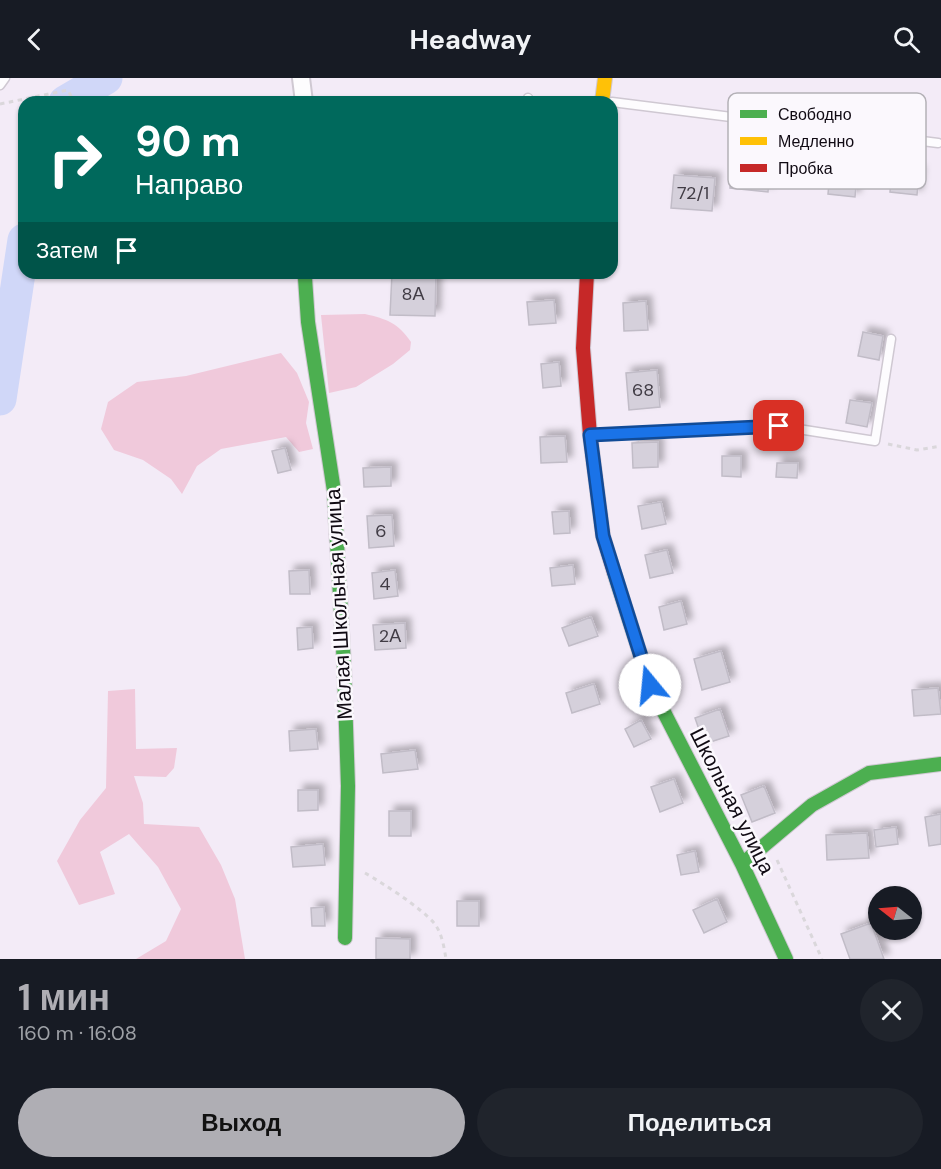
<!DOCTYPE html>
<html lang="ru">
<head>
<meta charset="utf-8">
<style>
  :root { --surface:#171b24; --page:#20242c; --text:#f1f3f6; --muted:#9ea1a6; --accent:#afaeb4 }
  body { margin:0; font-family:"DM Sans",sans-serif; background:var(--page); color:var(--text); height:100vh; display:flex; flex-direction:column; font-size:22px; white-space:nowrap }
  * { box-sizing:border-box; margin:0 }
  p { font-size:20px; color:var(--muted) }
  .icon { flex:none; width:33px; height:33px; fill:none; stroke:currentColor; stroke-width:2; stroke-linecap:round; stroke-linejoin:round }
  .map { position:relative; height:881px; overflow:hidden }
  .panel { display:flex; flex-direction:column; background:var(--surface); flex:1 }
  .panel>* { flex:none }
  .banner { position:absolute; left:18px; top:18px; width:600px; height:183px; border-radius:18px; box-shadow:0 2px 4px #0004; background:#00695c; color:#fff; overflow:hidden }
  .needle { width:39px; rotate:287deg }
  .controls { position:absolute; left:868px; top:808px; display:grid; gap:12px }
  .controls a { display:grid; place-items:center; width:54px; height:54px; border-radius:50%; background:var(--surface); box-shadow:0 2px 4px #0004; font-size:30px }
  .pin { position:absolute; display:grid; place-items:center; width:51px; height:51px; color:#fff; margin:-26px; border-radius:12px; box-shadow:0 3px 9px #0006 }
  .me { position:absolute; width:66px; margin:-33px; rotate:343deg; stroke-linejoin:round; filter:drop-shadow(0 0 4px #0008) }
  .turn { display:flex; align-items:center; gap:21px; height:126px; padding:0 18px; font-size:27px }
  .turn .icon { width:78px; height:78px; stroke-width:2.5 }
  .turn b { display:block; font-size:42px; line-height:51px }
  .then { display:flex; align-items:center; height:57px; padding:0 18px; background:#0003; gap:12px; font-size:22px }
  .round { display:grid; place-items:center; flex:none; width:63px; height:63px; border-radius:32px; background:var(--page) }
  .summary { display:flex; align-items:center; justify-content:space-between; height:102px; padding:0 18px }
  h1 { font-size:36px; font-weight:700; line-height:45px; color:var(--accent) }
  .primary-button { display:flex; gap:12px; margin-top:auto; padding:12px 18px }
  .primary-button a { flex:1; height:69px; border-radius:36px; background:var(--accent); color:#111; font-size:24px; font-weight:700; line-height:69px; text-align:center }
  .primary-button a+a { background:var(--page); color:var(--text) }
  header { display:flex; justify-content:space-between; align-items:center; height:78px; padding:0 18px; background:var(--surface); font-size:27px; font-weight:700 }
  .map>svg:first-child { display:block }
  .green { fill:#f0c9db }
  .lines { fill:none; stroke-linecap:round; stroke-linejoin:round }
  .river { stroke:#d0d7f8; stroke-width:33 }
  .building { fill:#d5d0db; stroke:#c1bcc7; stroke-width:1.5; filter:url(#shadow) }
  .lane-casing { stroke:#cfc8d2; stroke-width:11 }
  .street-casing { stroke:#cfc8d2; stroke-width:20 }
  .fast-casing { stroke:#cfc8d2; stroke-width:16 }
  .slow-casing { stroke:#cfc8d2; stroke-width:16 }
  .jam-casing { stroke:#cfc8d2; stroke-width:16 }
  .path { stroke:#dad7db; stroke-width:3; stroke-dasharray:4.5 4.5; stroke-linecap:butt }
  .lane { stroke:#fdfcfe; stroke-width:8 }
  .street { stroke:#fdfcfe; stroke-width:16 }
  .fast { stroke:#4caf50; stroke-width:14 }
  .slow { stroke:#ffc107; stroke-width:14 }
  .jam { stroke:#c62828; stroke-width:14 }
  .route-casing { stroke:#114b97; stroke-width:15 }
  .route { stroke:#1a73e8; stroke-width:10 }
  .labels { text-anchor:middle; stroke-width:5; stroke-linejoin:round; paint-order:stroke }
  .number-label { font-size:18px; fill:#413c45 }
  .street-label { font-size:21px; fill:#100a13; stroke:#fbf8fd }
  .key { fill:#fbf8fd; stroke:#b4b1b7; stroke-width:1.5 }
  .key-label { font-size:16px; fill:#100a13 }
</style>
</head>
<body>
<header><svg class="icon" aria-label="back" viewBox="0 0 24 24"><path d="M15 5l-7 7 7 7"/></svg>Headway<svg class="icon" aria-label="search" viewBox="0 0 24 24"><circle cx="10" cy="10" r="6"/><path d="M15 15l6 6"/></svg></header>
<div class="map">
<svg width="941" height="881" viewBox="0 0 941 881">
  <defs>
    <filter id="shadow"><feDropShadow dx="5.5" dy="-5.5" stdDeviation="3" flood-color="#0004"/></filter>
  </defs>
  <rect width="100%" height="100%" fill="#f3ebf7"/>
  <path class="green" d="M365 236C387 241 398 245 411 264L410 272 393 286 356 309 329 315 321 237Z
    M281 275 297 295 309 324 306 345 313 371 299 374 286 359 221 371 197 388 182 416 171 401 143 382 114 372 101 351 108 324 137 304 186 298Z
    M135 611 136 671 177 670 174 690 166 699 134 698 143 725 144 746 199 749 221 787 235 821 245 881H136L166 863 181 831 158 789 129 756 100 774 115 816 79 827 57 783 80 742 106 710 108 613Z"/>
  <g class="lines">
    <path class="river" d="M65 24 106 0
      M0 321 24 162"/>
  </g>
  <path class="building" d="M733 68 771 71 768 114 730 110Z
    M831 82 858 85 855 119 828 116Z
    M892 91 919 94 917 117 890 114Z
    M674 97 715 100 712 133 671 130Z
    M392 195 436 196 435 238 390 237Z
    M554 222 556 245 529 247 527 224Z
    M646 223 648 252 624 253 623 225Z
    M863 254 883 258 879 282 858 278Z
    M559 284 561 308 543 310 541 286Z
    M657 292 660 329 629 332 626 295Z
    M850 322 872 325 867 349 846 345Z
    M565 358 567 384 541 385 540 359Z
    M658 364V389L633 390 632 365Z
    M285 370 291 392 278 395 272 373Z
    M722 378H741V399L722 398Z
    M777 385H798L797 400 776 399Z
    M391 389V408L364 409 363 390Z
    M661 424 666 446 642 451 638 428Z
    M569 433 570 455 554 456 552 434Z
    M392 437 394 468 369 470 367 438Z
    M667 472 673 495 650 500 645 477Z
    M573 487 575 506 552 508 550 490Z
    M309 492 310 516H290L289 493Z
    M395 492 398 518 374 521 372 495Z
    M681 523 687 546 664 552 659 529Z
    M591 539 598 558 569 568 562 550Z
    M405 545 406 570 375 572 373 547Z
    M312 549 313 570 298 572 297 550Z
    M721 573 730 604 702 612 694 581Z
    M594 606 600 626 572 635 566 615Z
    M938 610 941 636 914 638 912 612Z
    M720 631 729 658 704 666 695 640Z
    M641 642 651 661 634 669 625 651Z
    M316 651 318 671 290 673 289 653Z
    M415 672 418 691 383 695 381 676Z
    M674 701 683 725 660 734 651 709Z
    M764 708 775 735 752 744 741 717Z
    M298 712H318V732L298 733Z
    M389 733H411V758H389Z
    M941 736V766L929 768 925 739Z
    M896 749 898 766 876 769 874 752Z
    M867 755 869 780 827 782 826 757Z
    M323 766 325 787 293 789 291 769Z
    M695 773 699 794 681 797 677 777Z
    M717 821 727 844 704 855 693 832Z
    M457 823H479V848H457Z
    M324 829 325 848H312L311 830Z
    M871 845 884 881H850L841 856Z
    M376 860 410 861V881H376Z"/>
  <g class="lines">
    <defs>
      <path id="lane" d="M0 7 5 0
        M527 24 528 20
        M612 24 938 65
        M593 357 779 348 875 363 891 261"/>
      <path id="street" d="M301 0 304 24"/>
      <path id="fast" d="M307 195 305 200 308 244 334 413 344 588 348 708 345 860
        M614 494 650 607 742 786 786 881
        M742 786 812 727 869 695 941 686"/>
      <path id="slow" d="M602 24 605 0"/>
      <path id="jam" d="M587 195 583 270 590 357 603 458 614 494"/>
    </defs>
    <use href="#lane" class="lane-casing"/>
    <use href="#street" class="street-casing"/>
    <use href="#fast" class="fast-casing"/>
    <use href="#slow" class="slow-casing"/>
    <use href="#jam" class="jam-casing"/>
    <path class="path" d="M0 26 68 12 74 24
      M888 366 917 372 941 368
      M777 782 822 881
      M365 795C384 806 420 829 434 845 442 855 444 869 446 881"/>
    <use href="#lane" class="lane"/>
    <use href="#street" class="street"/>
    <use href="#fast" class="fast"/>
    <use href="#slow" class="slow"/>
    <use href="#jam" class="jam"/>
  </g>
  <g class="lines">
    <defs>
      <path id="route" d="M650 607 603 458 590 357 779 348"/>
    </defs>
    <use href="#route" class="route-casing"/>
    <use href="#route" class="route"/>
  </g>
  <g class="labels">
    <g class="number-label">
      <text x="693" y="121">72/1</text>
      <text x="413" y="222">8А</text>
      <text x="643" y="318">68</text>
      <text x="381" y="459">6</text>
      <text x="385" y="512">4</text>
      <text x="390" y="564">2А</text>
    </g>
    <g class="street-label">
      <text transform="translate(339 526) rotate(-93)" y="7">Малая Школьная улица</text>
      <text transform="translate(732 723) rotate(63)" y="7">Школьная улица</text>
    </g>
  </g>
  <rect x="728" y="15" width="198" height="96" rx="9" class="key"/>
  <rect x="740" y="32" width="27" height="8" fill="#4caf50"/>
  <rect x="740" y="59" width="27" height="8" fill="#ffc107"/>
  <rect x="740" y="86" width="27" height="8" fill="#c62828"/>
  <g class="key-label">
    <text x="778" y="42">Свободно</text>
    <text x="778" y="69">Медленно</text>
    <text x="778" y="96">Пробка</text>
  </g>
</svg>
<div class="controls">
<a><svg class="needle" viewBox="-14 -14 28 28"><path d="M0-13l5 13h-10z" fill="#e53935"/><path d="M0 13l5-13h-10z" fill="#9ea1a6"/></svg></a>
</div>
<div class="pin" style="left:779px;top:348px;background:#d93025"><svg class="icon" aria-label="arrive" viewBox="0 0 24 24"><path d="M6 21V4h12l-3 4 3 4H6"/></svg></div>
<svg class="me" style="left:650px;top:607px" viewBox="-20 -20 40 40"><circle r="19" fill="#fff"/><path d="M0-13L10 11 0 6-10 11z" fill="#1a73e8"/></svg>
<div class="banner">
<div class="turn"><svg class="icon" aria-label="right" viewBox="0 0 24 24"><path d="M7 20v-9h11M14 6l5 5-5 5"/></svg><div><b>90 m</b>Направо</div></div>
<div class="then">Затем<svg class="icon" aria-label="arrive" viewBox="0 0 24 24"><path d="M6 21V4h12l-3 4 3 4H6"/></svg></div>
</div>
</div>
<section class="panel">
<div class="summary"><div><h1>1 мин</h1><p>160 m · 16:08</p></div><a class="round"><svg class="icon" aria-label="close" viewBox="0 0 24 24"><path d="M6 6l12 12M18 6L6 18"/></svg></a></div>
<div class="primary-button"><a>Выход</a><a>Поделиться</a></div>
</section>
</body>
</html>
